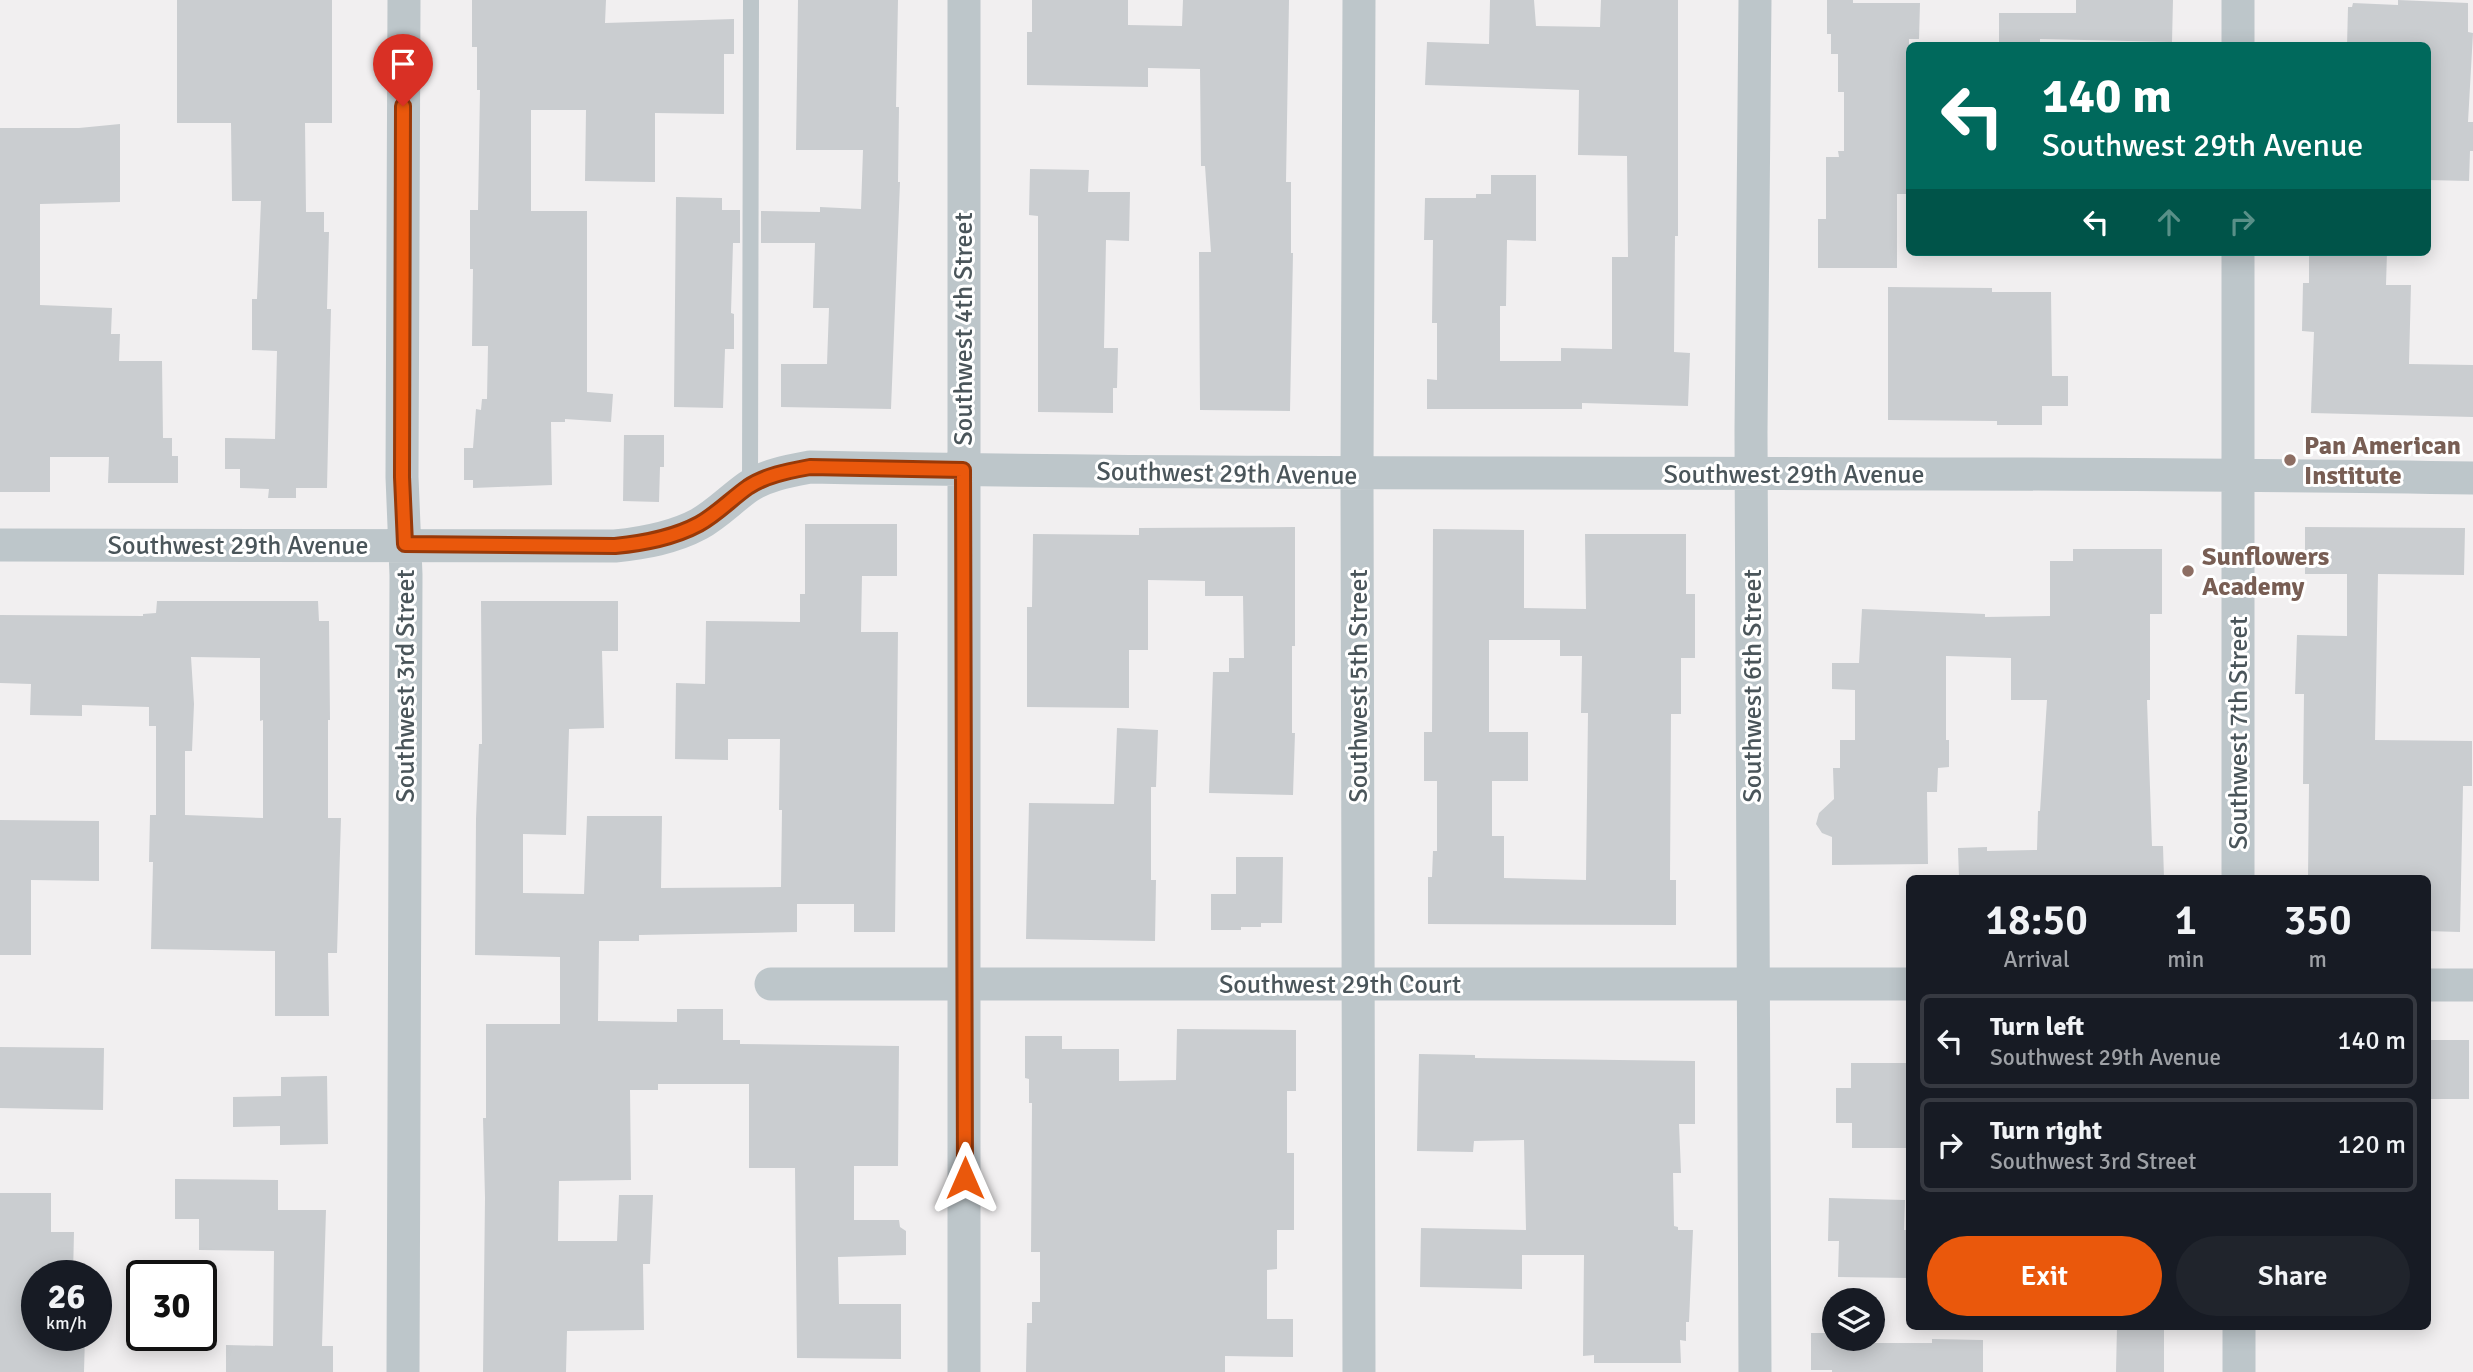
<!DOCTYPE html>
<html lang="en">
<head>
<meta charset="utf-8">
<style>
  :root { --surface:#171b24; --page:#20242c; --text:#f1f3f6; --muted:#9ea1a6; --line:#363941; --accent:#ea580c }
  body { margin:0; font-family:Signika,sans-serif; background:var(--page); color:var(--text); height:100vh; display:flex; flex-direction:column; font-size:26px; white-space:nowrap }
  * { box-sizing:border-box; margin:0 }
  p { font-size:23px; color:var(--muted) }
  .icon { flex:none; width:38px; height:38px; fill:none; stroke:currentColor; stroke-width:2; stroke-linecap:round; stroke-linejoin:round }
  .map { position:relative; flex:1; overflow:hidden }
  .side { position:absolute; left:1906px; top:875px; width:525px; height:455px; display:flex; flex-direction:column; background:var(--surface); border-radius:10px; box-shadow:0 4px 18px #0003 }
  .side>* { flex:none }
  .top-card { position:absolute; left:1906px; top:42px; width:525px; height:214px; border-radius:10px; box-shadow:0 4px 18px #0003; background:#00695c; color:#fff; overflow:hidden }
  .tools { position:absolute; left:1822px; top:1288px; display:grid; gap:14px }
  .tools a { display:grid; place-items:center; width:63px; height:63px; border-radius:50%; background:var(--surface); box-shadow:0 4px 18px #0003; font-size:35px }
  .speed { position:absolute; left:21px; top:1260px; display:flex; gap:14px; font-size:35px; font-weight:700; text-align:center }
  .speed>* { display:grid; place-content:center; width:91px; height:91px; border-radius:50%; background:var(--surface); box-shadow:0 4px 18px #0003; line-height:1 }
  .speed small { font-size:18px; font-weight:400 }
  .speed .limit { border:4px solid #111; border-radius:10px; background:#fff; color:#111 }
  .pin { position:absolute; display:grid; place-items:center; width:60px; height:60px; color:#fff; margin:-72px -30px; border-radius:50% 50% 50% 0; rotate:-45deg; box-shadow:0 0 7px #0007 }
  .pin .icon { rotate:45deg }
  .me { position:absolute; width:77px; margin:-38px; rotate:0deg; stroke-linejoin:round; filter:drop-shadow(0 0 5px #0008) }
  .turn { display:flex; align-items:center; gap:24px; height:147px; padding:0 21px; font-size:32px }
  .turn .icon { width:91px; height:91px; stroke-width:2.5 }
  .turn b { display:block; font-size:49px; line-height:60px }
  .lanes { display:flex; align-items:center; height:66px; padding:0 21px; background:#0003; justify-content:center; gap:35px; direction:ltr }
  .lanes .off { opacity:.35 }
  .eta { display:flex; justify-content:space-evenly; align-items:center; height:119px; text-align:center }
  .eta b { font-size:42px; font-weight:600; line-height:49px }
  .primary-button { display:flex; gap:14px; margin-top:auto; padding:14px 21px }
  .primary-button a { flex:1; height:80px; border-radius:42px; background:var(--accent); color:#fff; font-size:28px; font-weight:600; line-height:80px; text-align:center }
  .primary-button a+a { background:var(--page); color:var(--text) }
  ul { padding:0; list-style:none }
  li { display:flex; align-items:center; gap:21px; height:94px; margin:0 14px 10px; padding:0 7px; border:4px solid var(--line); border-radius:10px }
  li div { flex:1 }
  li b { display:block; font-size:26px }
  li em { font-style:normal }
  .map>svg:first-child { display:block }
  .building { fill:#cacdd0; fill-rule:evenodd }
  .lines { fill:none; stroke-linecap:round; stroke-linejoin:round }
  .service { stroke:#bdc6ca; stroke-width:16 }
  .minor { stroke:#bdc6ca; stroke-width:33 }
  .route-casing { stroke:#983908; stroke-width:18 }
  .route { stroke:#ea580c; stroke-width:12 }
  .education-dot { fill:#8d6e63; stroke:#fff; stroke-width:2.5 }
  .labels { text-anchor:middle; stroke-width:6; stroke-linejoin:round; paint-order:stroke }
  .street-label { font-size:26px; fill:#4a555a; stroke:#fff }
  .education-label { font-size:26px; font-weight:bold; fill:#785e54; stroke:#fff; text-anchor:start }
</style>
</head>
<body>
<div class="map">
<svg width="2473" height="1372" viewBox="0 0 2473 1372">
  <rect width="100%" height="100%" fill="#f1eff0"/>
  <path class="building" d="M177 0H332V123H305L306 212H324V232H329L327 309H331L327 488H296V498H268L269 489 240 488V469H225V438L275 439 277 351 252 350V299H257L261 201H232L231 123H177Z
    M472 0H606L605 23 734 19V54H724V114L655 113V182L585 181 586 110H531V211H587V392L613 394 611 422 565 419V422H551L552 485 473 488V480H464V448H473L476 409 481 410 482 399H487L488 346H472L473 269H470V210H478L480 90H477V47H472Z
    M798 0H898L896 107H899L898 182H900L891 409 781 407V364H827L829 308H813L815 243H761V211L820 212V207L861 209 863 150H796Z
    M1032 0H1128V25L1182 26 1183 0H1289L1286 182H1291V253H1293L1290 411 1200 410 1199 252H1211L1205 166H1201L1200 69 1148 68V87L1027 85V32H1032Z
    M1490 0H1534L1536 26 1600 27 1601 0H1678V236H1675L1674 352 1690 353 1688 406 1582 403V409H1427V379L1437 380V323H1432L1433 240H1424L1425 198H1476V194H1491V175H1536V241L1507 240 1506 306H1500V361H1561V348L1612 349V257H1628L1627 156 1578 155 1579 90 1425 85 1427 42 1489 44Z
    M1827 0H1853V3H1920L1919 39H1909V194H1897V268H1818V219H1826V157H1839L1838 151H1844V92H1838V54H1831V34H1827Z
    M2076 0H2173L2172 42 2040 39V46H1999V13H2076Z
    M2398 0 2468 3V32L2473 33 2468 122H2473V151H2470L2469 181 2427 180V46H2347L2348 7H2352L2353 3 2398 5Z
    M120 124V202L40 204V305L112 308 111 334H120L119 361H162L163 438H172V456H178V483H108L109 457H50V492H0V128H79Z
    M1030 169 1089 170 1088 192H1130L1129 241 1106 240 1104 348H1118L1117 388H1113V413L1038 412V216L1029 215Z
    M676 197 722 198V210H740V243H733L731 313 734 314V349H725L723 408 674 407Z
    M2309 252H2387L2386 285H2411L2409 364 2473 365V417L2311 413 2314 332 2302 331 2303 283H2309Z
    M1888 287 1992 288V292H2051L2052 376H2068V406H2042V425H1997V421L1888 420Z
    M624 435H664V467H660L659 502 623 501Z
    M805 524H897V576H862L861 632H898L895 932H854V904H797V932L639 935V941H599L598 1021 677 1022V1009H723V1040H740V1044L899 1046 898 1166H854V1220H899L900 1227 906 1231V1255L838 1257 839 1304H901V1359L797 1358 795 1168H749V1084H658V1090H630L631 1180 559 1181 558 1241H617L619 1195H653L650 1264H643L644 1330 567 1331 566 1372H483L485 1198 483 1118H486V1024H560V957L475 955 476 819 479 744H482L481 601H618V651H602L604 728 569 729 566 835 523 834V893L584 894 587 816H662L661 888 781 887 782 810H779L780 739H728V760L675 759 676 683 705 684 706 621 800 622V594H805Z
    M1295 527V646H1292V733H1295L1293 795 1209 793 1213 672H1229V658H1244L1243 596H1205V581L1148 580V650H1129V708L1027 707V607H1032L1033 534 1139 535V528Z
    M2305 527 2465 528 2464 575 2378 574 2375 740 2472 741V786H2463L2460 932 2427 931V878H2308L2309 784H2303L2304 694H2295L2297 635 2347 636V574H2305Z
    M1433 529 1524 530V608L1586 609 1585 534H1686V594H1695V658H1681V714H1671L1670 880H1676V925L1428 924V877H1432L1433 851H1437V781H1424V732H1432ZM1489 640H1560V656H1582L1581 713H1588L1586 880 1504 878V836H1492V781H1528V732H1489Z
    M2073 549H2162V614H2150V700H2147L2152 846H2163L2164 878H1959L1958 848 1987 847V851L2037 850 2038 811H2040L2047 700H2011V658L1946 656V740H1949V767L1938 768 1937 792H1927L1928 864 1832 865V837L1822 833 1816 824 1819 813 1834 799 1833 768H1840V740H1855V690L1832 689V663H1859L1862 609 1985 614V617L2050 616V561H2073Z
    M157 601H318L319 621H329L330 720H328V818H341L337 953H328L329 1016H275V951L151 949 153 862H149L150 815H156V726H149V707L82 705V716L30 715 31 684 0 683V615L143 616V614L156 613ZM191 657 260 658V721L263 720V818L185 815V751H192L194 704Z
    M1117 728 1158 730 1156 787H1151V880H1156L1155 941 1026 939 1029 803 1114 804Z
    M0 820 99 821V881L31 880V955H0Z
    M1236 857H1283L1282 923H1261V927H1241V930H1211V894H1236Z
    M1177 1029 1296 1030V1091H1287V1153H1294V1230H1277V1269L1267 1270V1319H1293V1357L1225 1356V1372H1026L1027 1323H1032V1302H1040V1252H1031L1032 1103H1029V1079L1025 1078V1036H1062V1049H1119V1081L1176 1080Z
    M2427 1040H2469V1099H2427Z
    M0 1047 104 1048 103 1110 0 1108Z
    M1419 1054 1475 1055V1058L1695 1061V1124H1679L1681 1173H1673L1674 1226 1678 1227V1230H1693L1689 1322H1686V1341L1680 1340 1681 1363H1594V1355L1583 1356 1584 1255H1522V1289L1420 1287 1421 1228 1526 1230 1524 1140 1474 1141 1473 1152 1417 1151Z
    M1851 1063H1909V1148H1852V1123H1836V1088H1851Z
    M327 1076 328 1144 280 1145V1126L233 1127V1097L281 1096V1077Z
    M175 1179 278 1180V1210H326L322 1346H333V1372H226V1345L273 1346 274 1251 199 1250V1219H175Z
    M0 1193H51V1232H74L73 1276H37V1335H85L84 1372H0Z
    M1829 1198 1905 1200 1904 1230H1909V1278L1838 1277 1839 1241H1828Z
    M2117 1326H2164V1372H2116Z
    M1811 1333H1834V1339H1872L1874 1333V1343H1932V1339L1983 1340V1372H1832V1370H1811Z"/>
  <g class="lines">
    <path class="service" d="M750 486 751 0"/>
    <path class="minor" d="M964 0V1372
      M1359 0 1357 474 1359 1372
      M1755 0 1751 432 1755 1372
      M2238 46V0
      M2238 252V878
      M0 545 615 546C644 543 673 538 699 524 717 514 731 499 748 487 766 475 789 471 810 467 1364 478 1919 469 2473 478
      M771 984H1909
      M2427 985H2473
      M2239 1326V1372
      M403 1372 406 575 402 477 404 0"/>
  </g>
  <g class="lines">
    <defs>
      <path id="route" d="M403 106 402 477 405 544 615 546C644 543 673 538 699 524 717 514 731 499 748 487 766 475 789 471 810 467L963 470 965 1178"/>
    </defs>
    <use href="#route" class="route-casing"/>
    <use href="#route" class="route"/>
  </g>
  <g class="education-dot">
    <circle cx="2290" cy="460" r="7"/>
    <circle cx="2188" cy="571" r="7"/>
  </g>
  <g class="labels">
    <g class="street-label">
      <text transform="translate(963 329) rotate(-90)" y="9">Southwest 4th Street</text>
      <text transform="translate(1227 473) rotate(1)" y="9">Southwest 29th Avenue</text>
      <text x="1794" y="483">Southwest 29th Avenue</text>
      <text x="238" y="554">Southwest 29th Avenue</text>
      <text transform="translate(405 686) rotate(-90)" y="9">Southwest 3rd Street</text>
      <text transform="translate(1358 686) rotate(-90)" y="9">Southwest 5th Street</text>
      <text transform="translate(1752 686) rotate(-90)" y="9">Southwest 6th Street</text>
      <text transform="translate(2238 733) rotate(-90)" y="9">Southwest 7th Street</text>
      <text x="1340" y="993">Southwest 29th Court</text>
    </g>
    <g class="education-label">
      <text x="2304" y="454">Pan American<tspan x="2304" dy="30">Institute</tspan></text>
      <text x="2202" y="565">Sunflowers<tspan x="2202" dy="30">Academy</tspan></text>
    </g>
  </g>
</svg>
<div class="tools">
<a><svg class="icon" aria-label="layers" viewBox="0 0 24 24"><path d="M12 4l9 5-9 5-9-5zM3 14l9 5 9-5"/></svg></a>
</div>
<div class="speed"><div>26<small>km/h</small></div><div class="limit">30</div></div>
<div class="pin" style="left:403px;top:106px;background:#d93025"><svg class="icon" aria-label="arrive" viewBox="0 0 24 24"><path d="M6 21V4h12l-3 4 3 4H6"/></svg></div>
<svg class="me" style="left:965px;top:1178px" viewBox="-20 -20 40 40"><path d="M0-17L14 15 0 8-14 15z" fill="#ea580c" stroke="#fff" stroke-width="4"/></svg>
<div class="top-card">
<div class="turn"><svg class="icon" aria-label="left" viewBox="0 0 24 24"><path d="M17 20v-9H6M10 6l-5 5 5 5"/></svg><div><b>140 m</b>Southwest 29th Avenue</div></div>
<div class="lanes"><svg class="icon" aria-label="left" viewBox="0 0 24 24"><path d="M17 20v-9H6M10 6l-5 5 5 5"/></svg><svg class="icon off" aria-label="ahead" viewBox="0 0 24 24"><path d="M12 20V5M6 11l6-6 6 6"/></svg><svg class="icon off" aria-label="right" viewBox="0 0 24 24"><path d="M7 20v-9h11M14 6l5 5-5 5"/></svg></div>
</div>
<section class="side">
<div class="eta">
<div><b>18:50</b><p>Arrival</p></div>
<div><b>1</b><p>min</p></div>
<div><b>350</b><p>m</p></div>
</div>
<ul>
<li><svg class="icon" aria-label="left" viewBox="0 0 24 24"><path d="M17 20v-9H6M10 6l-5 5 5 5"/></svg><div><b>Turn left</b><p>Southwest 29th Avenue</p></div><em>140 m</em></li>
<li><svg class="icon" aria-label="right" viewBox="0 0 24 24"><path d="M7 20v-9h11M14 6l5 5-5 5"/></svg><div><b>Turn right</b><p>Southwest 3rd Street</p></div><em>120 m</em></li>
</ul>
<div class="primary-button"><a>Exit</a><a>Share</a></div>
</section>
</div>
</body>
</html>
